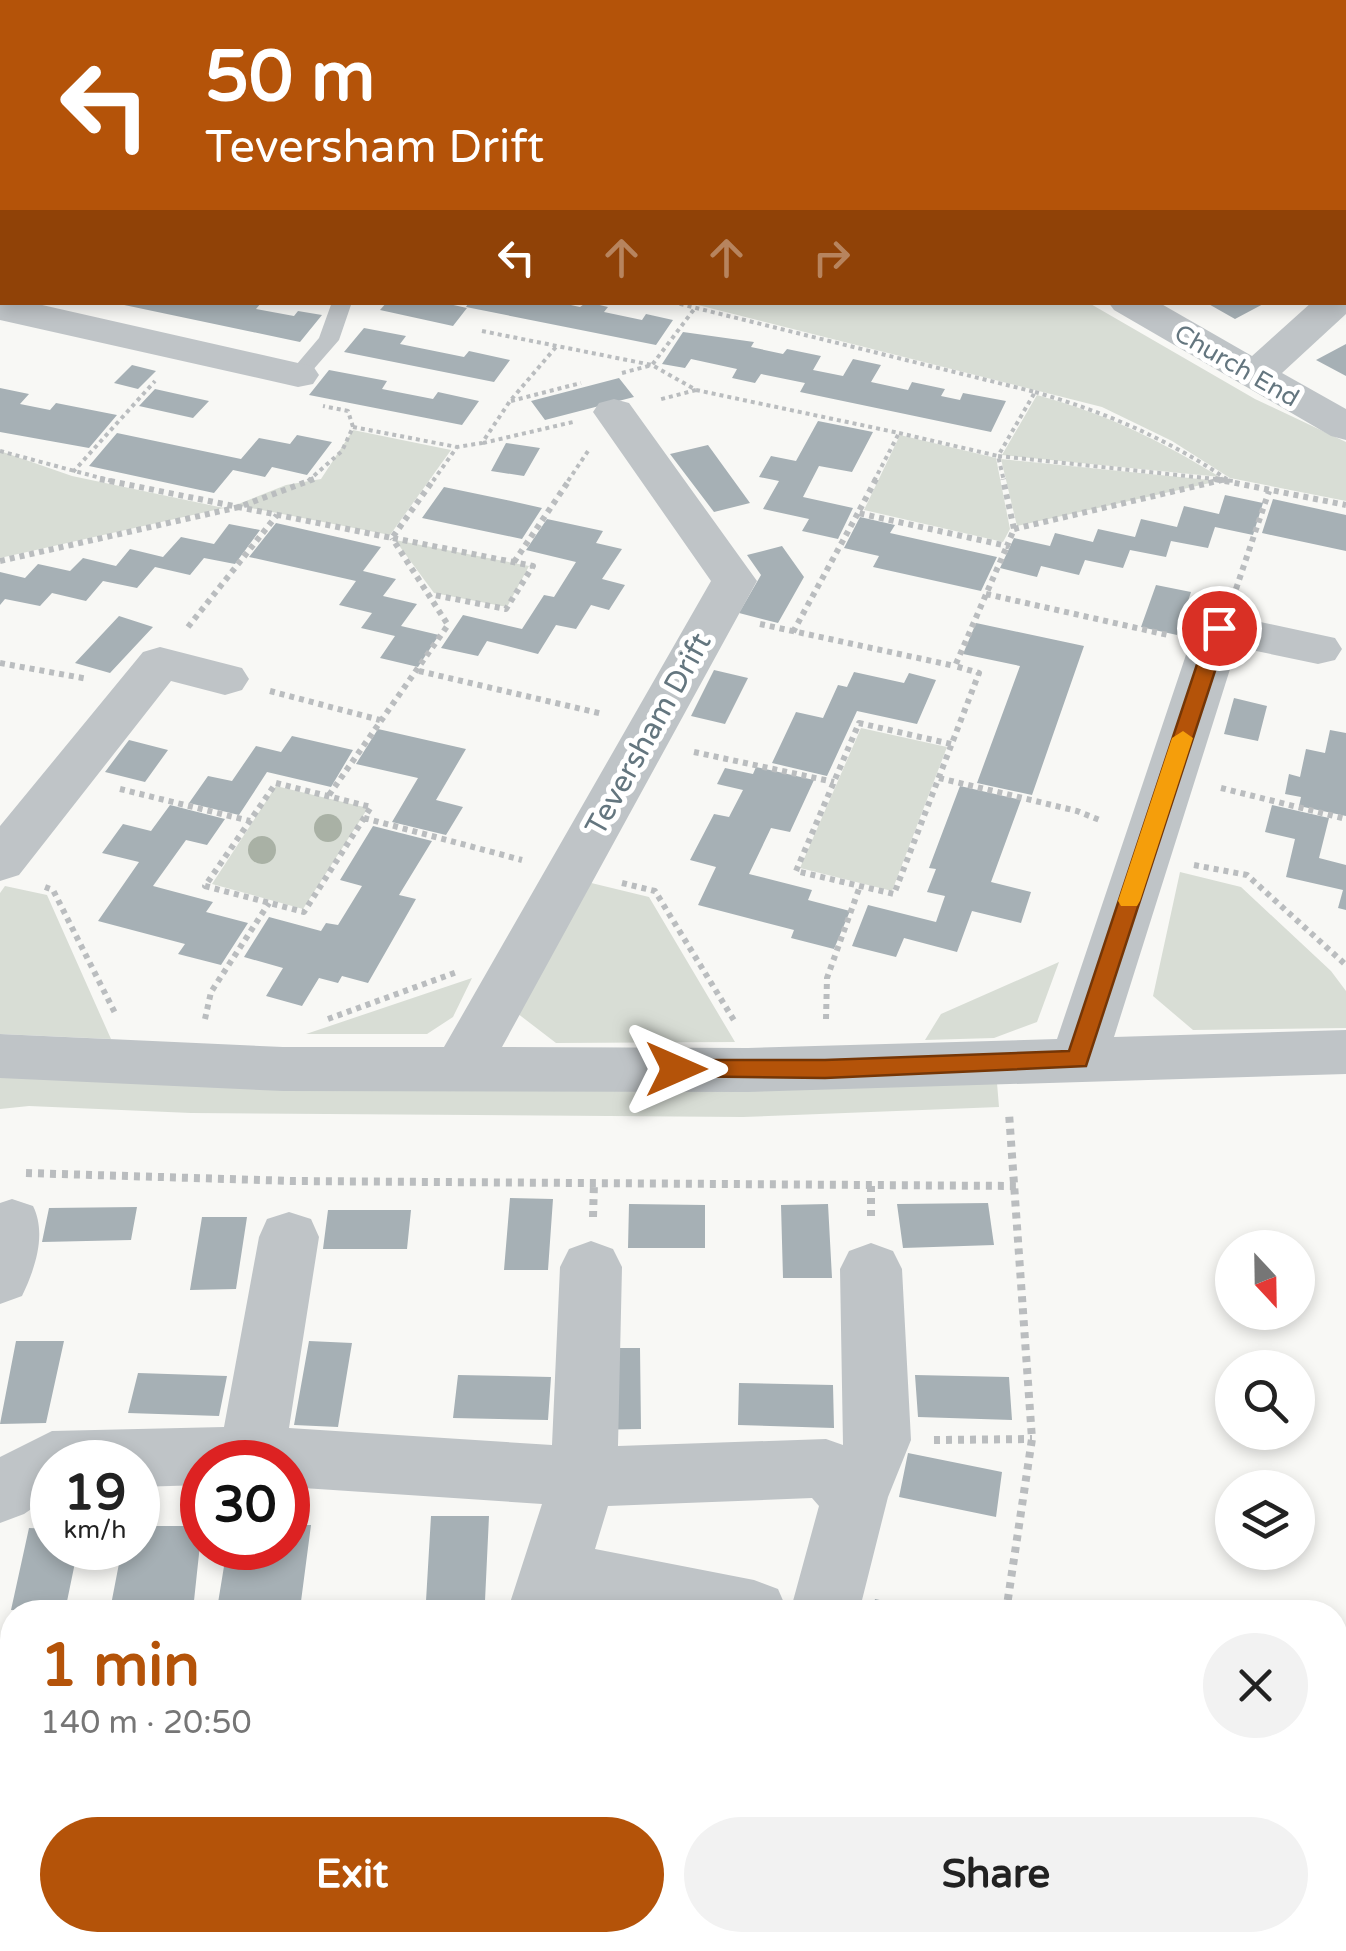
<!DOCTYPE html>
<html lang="en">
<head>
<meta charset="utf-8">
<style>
  :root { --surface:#fff; --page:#f2f2f2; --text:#222; --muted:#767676; --accent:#b45309 }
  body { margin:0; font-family:"Varela Round",sans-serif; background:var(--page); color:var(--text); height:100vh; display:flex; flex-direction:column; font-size:38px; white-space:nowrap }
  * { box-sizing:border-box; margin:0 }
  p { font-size:32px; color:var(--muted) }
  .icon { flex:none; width:55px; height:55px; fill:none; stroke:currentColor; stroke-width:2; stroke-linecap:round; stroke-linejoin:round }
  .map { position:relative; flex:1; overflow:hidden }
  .details { position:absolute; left:0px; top:1600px; width:1348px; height:352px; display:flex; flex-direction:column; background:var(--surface); border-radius:40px 40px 0 0; box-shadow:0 5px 15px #0003 }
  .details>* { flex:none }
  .banner { position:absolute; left:0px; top:0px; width:1348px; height:305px; box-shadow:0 5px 15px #0003; background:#b45309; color:#fff; overflow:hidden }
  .needle { width:65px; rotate:158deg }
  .fabs { position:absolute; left:1215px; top:1230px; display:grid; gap:20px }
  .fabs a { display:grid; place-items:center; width:100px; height:100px; border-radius:50%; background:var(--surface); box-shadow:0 5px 15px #0003; font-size:50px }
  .speed { position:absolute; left:30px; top:1440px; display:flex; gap:20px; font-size:50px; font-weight:700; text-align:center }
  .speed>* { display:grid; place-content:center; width:130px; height:130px; border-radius:50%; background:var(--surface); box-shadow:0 5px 15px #0003; line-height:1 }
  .speed small { font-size:25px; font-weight:400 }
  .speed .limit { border:15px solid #d22; background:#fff; color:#111 }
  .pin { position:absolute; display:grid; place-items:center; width:85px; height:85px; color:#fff; margin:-42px; border:5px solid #fff; border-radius:50%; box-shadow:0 2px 10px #0007 }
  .me { position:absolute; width:110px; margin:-55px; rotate:90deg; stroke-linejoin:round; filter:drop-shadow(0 0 8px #0008) }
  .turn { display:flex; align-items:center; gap:35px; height:210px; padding:0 40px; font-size:45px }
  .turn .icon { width:130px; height:130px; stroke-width:2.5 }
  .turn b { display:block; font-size:70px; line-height:85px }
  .lanes { display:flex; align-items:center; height:95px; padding:0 40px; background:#0003; justify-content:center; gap:50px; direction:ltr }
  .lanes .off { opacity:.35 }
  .round { display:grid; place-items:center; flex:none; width:105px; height:105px; border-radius:52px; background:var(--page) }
  .overview { display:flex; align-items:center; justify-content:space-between; height:170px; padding:0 40px }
  h1 { font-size:60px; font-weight:700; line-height:75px; color:var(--accent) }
  .primary-button { display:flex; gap:20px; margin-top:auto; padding:20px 40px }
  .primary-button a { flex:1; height:115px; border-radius:60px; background:var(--accent); color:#fff; font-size:40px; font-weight:700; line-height:115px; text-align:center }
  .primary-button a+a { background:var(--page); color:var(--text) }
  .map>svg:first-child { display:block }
  .green { fill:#d8ddd5 }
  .building { fill:#a6b0b5 }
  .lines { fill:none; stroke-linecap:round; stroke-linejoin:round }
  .secondary-casing { stroke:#b2b8bc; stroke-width:5 }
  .path-far2 { stroke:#babdbf; stroke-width:4; stroke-dasharray:4 4; stroke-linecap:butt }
  .path-far1 { stroke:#babdbf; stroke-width:6; stroke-dasharray:5 5; stroke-linecap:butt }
  .path { stroke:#babdbf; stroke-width:8; stroke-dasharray:6 6; stroke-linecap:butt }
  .lane { fill:#bfc4c7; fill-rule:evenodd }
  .street { fill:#bfc4c7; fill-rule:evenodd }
  .secondary { fill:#fff; fill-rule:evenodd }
  .tree { fill:#a9b1a5 }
  .route { fill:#b45309; stroke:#753606; stroke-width:2.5 }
  .slow { fill:#f59e0b }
  .labels { text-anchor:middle; stroke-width:10; stroke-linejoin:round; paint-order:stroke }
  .far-street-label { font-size:25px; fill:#64767f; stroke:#fff }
  .street-label { font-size:30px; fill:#64767f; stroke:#fff }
</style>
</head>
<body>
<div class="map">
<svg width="1346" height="1951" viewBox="0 0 1346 1951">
  <rect width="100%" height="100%" fill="#f8f8f5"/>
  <path class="green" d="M690 303H1089L1255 399 1346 442V501L1230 478 1172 441 1102 407Z
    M1037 395C1107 414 1159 440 1220 477L1002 455Z
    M353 430 451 450 390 535 236 505 286 485 321 479Z
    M900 435 996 458 1010 529 1003 542 864 510Z
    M0 451 72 476 224 508 0 558Z
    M1001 459 1219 481 1017 526Z
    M395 540 529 566 507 607 434 593Z
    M861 728 947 747 892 891 800 868Z
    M276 786 368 808 303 909 212 884Z
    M1180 872 1241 887 1331 971 1346 991V1028L1193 1030 1153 996Z
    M583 881 649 897 735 1042 556 1043 513 1010Z
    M5 886 47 895 111 1039 0 1034V893Z
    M1059 962 1037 1022 994 1038 925 1040 941 1014Z
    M472 978 453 1017 427 1034H306Z
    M0 1074 997 1083 999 1107 743 1117 191 1113 29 1106 0 1109Z"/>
  <path class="building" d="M110 302H256L261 303 256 309 294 316 298 311 322 315 300 342Z
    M387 302H440L467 308 453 326 380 310Z
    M469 302H557L580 307 587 302 608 307 604 312 642 320 646 314 673 320 656 345 466 307Z
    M1205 302H1267L1235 319Z
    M364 328 406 336 400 344 464 357 469 351 510 360 494 382 344 352Z
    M683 332 754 342 751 347 783 354 787 349 821 356 813 370 843 376 853 359 881 365 871 382 908 390 912 382 945 389 941 396 960 400 963 393 1006 401 991 432 800 392 805 383 761 374 755 383 732 378 737 369 691 359 685 368 662 364Z
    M1346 344V376L1316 360Z
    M132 365 156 371 138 389 114 383Z
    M329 370 387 381 382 389 433 399 438 392 479 401 462 425 309 395Z
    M619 378 634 397 545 420 531 401Z
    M0 388 29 394 20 404 50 410 56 403 117 415 89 448 0 432Z
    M155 389 209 401 193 418 139 406Z
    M818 421 873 432 852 472 819 466 803 497 853 508 838 539 802 531 809 519 763 509 779 481 759 477 771 456 796 461Z
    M117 433 241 459 259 438 290 444 297 435 332 442 307 475 272 467 265 477 233 470 214 493 89 466Z
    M506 443 540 448 524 476 491 471Z
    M708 445 750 503 714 512 670 454Z
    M444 487 511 501 542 508 522 539 422 518Z
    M1225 495 1263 503 1253 535 1215 527 1208 548 1171 541 1166 557 1130 550 1123 568 1085 560 1079 575 1041 566 1037 577 1000 568 1014 538 1050 546 1055 533 1093 542 1098 529 1135 537 1141 519 1177 527 1184 506 1219 514Z
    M1273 499 1346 515V551L1262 533Z
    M860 517 895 525 890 533 997 557 981 591 873 567 879 556 844 548Z
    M547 519 603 531 596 543 622 549 602 579 625 585 609 610 591 605 576 629 556 625 538 654 487 641 478 656 441 648 463 615 522 629 544 595 554 597 576 562 526 550Z
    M276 523 381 547 363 571 396 579 383 596 417 604 401 626 439 635 418 667 380 658 395 636 361 628 372 613 339 605 356 581 249 557Z
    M229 524 260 530 235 564 204 558 190 575 155 567 137 588 103 581 86 601 52 593 40 606 5 599 0 605V572L25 578 38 564 70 571 83 558 116 566 130 549 163 557 181 537 214 544Z
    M782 546 804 577 778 623 739 613 761 575 747 555Z
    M1156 585 1191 592 1177 635 1141 627Z
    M119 616 153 627 110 673 75 663Z
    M976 623 1084 646 1032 795 977 783 1020 666 963 654Z
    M714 670 748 678 725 724 691 716Z
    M854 672 904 683 909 673 936 680 917 724 857 711 827 776 772 763 796 712 823 718 838 685 847 687Z
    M1234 698 1267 706 1258 741 1224 734Z
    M378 729 466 749 436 800 463 807 446 835 392 822 418 778 356 764Z
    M1330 730 1346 733V816L1299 806 1301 797 1285 794 1289 774 1300 777 1306 749 1325 753Z
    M292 736 353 750 331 787 267 772 239 815 189 803 208 776 232 781 256 746 281 752Z
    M129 740 168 750 145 782 105 772Z
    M756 767 814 780 790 832 771 828 749 874 812 890 808 900 850 911 834 949 791 938 794 930 698 905 716 867 690 860 714 814 729 817 743 790 717 784 725 768 753 774Z
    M960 786 1021 800 991 882 1031 892 1021 923 972 911 957 952 904 938 896 957 852 946 868 905 936 922 945 896 927 892 936 869 929 868Z
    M170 805 225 819 207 845 186 840 153 886 213 902 206 912 248 923 221 965 178 954 185 944 98 921 139 862 102 853 123 824 151 831Z
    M1272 805 1329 818 1319 858 1346 865V910L1338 908 1343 890 1286 877 1295 839 1265 832Z
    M373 826 432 841 399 895 416 899 368 983 342 976 338 983 319 978 302 1006 266 996 283 968 244 957 269 917 321 931 326 923 338 925 362 886 340 880Z
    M510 1198 553 1199 548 1270H504Z
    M988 1203 994 1245 903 1248 897 1204Z
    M629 1204 705 1205V1248H628Z
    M828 1204 832 1278H783L781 1205Z
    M137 1207 131 1240 42 1242 49 1208Z
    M328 1210H411L407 1249H323Z
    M202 1217H247L236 1289 190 1290Z
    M16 1341H64L46 1423 0 1424Z
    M309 1341 352 1343 338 1427 294 1425Z
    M590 1348H640L641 1429 590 1430Z
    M138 1373 227 1376 219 1416 128 1413Z
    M458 1375 551 1377 548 1420 453 1418Z
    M915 1375 1009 1377 1012 1420 918 1417Z
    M739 1383 833 1385 834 1428 738 1425Z
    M908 1453 1002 1472 996 1517 899 1497Z
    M431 1516H489L485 1601H426Z
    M288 1525H311L300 1609H217L227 1548H288Z
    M138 1526H202L193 1610H110L122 1548H138Z
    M29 1528 52 1529V1548H78L65 1611 11 1610Z
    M875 1599 932 1611V1612H872Z
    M0 1749 12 1753V1790L0 1816Z
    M300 1940H382L378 1951H296Z
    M817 1940H913L918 1941 916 1951H815Z"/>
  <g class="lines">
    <defs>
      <path id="secondary" d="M2 125V147L0 148V126Z"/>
    </defs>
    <use href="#secondary" class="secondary-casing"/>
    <path class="path-far2" d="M307 2 312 0
      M672 302 1035 392 998 456 1234 481
      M482 331 652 365 696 390 658 400
      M622 373 652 365 695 308
      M696 390 899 433
      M1035 392C1105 412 1168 439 1228 480L1223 481
      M511 401 581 383
      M353 427 457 447
      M899 433 998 456 1004 481
      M483 443 573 422
      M0 451 112 481
      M73 472 155 381
      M308 481 342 451 353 427 348 411 323 406
      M433 481 457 447 482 443 510 401 556 347
      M568 481 588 451
      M874 481 899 433"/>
    <path class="path-far1" d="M100 479 392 538 434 479
      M876 479 858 513 1007 546 1014 529 1003 479
      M1215 479 1346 505
      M1014 529 1226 479
      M393 538 533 566 506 609 434 595
      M0 561 239 507 314 479
      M514 562 570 479
      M1236 589 1269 491
      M986 594 1168 635
      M760 624 955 666
      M188 627 277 515
      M793 632 858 513
      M0 663 88 679
      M419 671 603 714
      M270 691 380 720
      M951 744 859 723 796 871 894 894 979 673 955 666 1007 546
      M694 752 834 782
      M939 778 1077 811 1102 821
      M276 783 371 807 304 912 205 886Z
      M1221 788 1346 819
      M120 789 250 821
      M329 795 448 625 392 538
      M364 818 522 860
      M1194 865 1247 875 1346 965
      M622 883 655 891 735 1022
      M45 887 53 890 115 1013
      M205 1019 211 992 269 903
      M328 1019 457 972
      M826 1019 827 978 860 886"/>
    <path class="path" d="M26 1173 294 1181 1016 1186
      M871 1186V1219
      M593 1217 594 1183
      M934 1440 1032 1439
      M1006 1612 1032 1439 1009 1113
      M955 1951 956 1940"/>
    <path class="lane" d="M332 302H352L339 340 305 379H291L288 375 291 371 319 338Z"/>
    <path class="street" d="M594 0H631L633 2H596Z
      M1345 204H1346V227H1345Z
      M1346 292V314L1282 373 1346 409V440L1331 436 1114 310 1108 302H1158L1252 356 1312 302H1345Z
      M0 296 2 302H29L298 363 313 366 319 375 313 384 298 387 0 320Z
      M614 399 629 403 757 581 502 1047 748 1048 1057 1039 1195 628 1202 617 1219 613 1335 638 1342 649 1335 660 1318 664 1237 647 1114 1037 1346 1030V1074L748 1092 283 1091 0 1078V1034L283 1047H444L711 581 593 412 599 403Z
      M160 647 242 668 249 679 242 690 225 695 171 681 19 875 0 881V826L143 652Z
      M12 1199 33 1206C47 1234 35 1269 22 1296L0 1304V1203Z
      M289 1212 311 1219 319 1237 289 1428 552 1445 560 1267 569 1249 591 1241 613 1249 622 1267 618 1446 826 1439 843 1445 840 1269 849 1251 871 1243 893 1251 902 1269 911 1440 888 1497 859 1612H790L819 1506 812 1498 608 1506 595 1549 754 1580 778 1589 788 1612H594L577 1609 575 1612H507L542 1504 288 1487V1462H202V1485L138 1487V1462H52V1495L24 1514 0 1523V1457L52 1431 224 1427 259 1237 267 1219Z
      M0 1894 12 1897V1940H48L44 1951H0Z
      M400 1940H569L573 1951H396Z"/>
    <use href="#secondary" class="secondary"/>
  </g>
  <g class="tree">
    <circle cx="328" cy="828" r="14"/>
    <circle cx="262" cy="850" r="14"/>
  </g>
  <path class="route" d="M1219 622 1229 628 1086 1066 825 1078 668 1076 664 1069 668 1063 676 1060H825L1069 1051 1209 628Z"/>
  <path class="slow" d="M1183 731 1193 738 1140 901 1137 906H1121L1118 901 1172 738Z"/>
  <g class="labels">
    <g class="far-street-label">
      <text transform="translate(1237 365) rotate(30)" y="9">Church End</text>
    </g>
    <g class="street-label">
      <text transform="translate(648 734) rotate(-61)" y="10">Teversham Drift</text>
    </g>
  </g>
</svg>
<div class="fabs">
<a><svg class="needle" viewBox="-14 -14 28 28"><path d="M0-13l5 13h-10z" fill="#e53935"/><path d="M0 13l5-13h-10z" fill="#767676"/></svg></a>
<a><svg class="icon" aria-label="search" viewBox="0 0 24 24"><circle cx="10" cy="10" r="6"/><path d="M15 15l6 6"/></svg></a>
<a><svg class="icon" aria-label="layers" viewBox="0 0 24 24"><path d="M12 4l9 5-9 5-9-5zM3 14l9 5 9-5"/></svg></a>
</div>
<div class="speed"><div>19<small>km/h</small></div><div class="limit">30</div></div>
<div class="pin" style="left:1219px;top:628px;background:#d93025"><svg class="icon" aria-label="arrive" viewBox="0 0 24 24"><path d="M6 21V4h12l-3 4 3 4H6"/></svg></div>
<svg class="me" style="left:676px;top:1069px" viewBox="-20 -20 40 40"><path d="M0-17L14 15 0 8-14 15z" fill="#b45309" stroke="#fff" stroke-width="4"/></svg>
<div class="banner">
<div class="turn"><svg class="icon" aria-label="left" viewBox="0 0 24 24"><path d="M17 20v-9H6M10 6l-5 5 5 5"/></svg><div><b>50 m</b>Teversham Drift</div></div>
<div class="lanes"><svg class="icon" aria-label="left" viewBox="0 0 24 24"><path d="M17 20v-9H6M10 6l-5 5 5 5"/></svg><svg class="icon off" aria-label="ahead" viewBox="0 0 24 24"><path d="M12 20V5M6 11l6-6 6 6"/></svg><svg class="icon off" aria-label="ahead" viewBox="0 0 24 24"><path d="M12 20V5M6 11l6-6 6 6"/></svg><svg class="icon off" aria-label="right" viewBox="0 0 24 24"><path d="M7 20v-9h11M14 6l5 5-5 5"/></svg></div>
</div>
<section class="details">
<div class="overview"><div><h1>1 min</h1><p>140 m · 20:50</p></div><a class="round"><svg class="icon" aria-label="close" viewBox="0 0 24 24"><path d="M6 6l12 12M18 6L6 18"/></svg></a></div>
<div class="primary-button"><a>Exit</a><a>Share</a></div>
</section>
</div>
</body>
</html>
